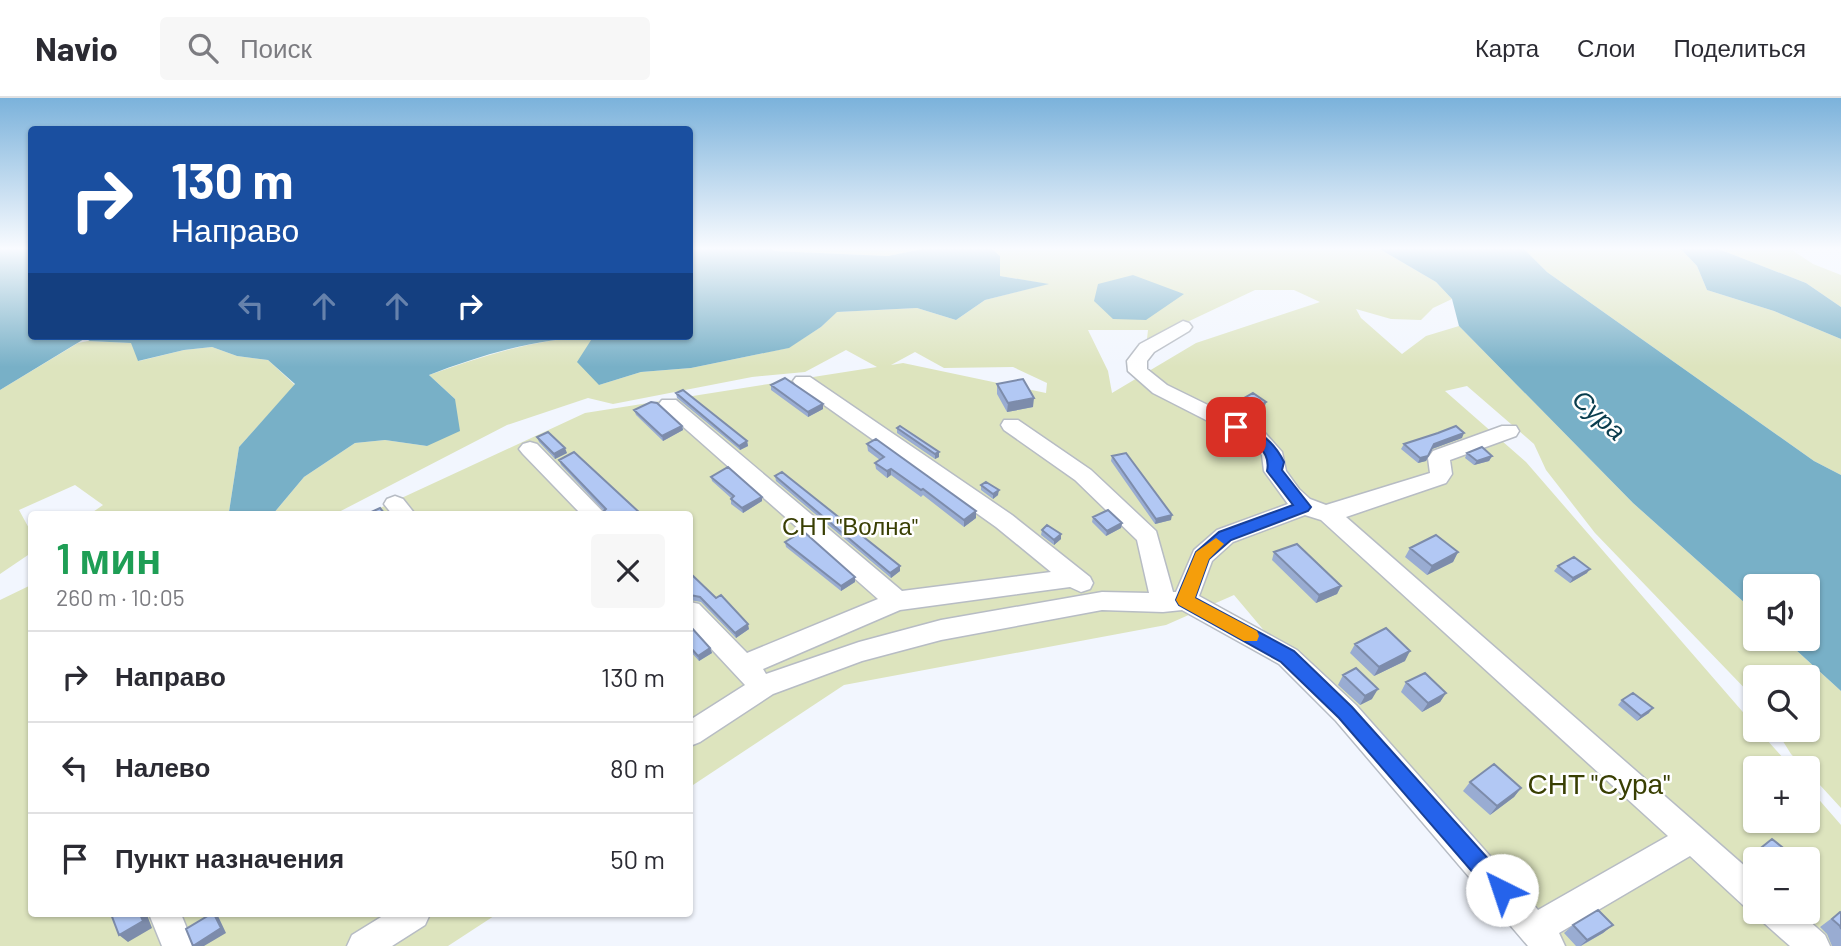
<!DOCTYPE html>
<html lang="ru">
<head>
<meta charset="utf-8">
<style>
  :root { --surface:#fff; --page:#f7f7f7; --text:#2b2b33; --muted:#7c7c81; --line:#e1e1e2 }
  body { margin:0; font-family:Barlow,sans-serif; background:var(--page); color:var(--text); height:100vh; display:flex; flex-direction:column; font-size:26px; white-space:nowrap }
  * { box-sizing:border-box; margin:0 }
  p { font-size:23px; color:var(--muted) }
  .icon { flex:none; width:38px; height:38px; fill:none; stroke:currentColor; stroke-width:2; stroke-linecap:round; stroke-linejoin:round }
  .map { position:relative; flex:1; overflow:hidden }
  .side { position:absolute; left:28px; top:413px; width:665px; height:406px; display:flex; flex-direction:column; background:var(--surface); border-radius:7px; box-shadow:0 2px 5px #0004 }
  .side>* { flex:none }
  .top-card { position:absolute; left:28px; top:28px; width:665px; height:214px; border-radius:7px; box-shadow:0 2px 5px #0004; background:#1a4fa0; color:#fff; overflow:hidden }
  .tools { position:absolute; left:1743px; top:476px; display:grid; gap:14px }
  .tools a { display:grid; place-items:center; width:77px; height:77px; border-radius:7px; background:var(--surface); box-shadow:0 2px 5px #0004; font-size:35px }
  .pin { position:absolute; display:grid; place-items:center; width:60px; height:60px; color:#fff; margin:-30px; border-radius:14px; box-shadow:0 4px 10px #0006 }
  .me { position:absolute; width:77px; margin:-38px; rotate:319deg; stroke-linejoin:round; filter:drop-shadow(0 0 5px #0008) }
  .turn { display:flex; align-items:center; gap:24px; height:147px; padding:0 28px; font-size:32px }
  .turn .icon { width:91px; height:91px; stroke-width:2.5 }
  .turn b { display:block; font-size:49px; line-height:60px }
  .lanes { display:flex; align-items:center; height:66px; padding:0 28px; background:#0003; justify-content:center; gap:35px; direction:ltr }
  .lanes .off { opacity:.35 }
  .round { display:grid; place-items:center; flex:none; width:74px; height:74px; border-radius:7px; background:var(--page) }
  .summary { display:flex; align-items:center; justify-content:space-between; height:119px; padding:0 28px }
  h1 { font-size:42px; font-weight:600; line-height:52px; color:#1e9e55 }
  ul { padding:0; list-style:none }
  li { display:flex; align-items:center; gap:21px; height:91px; padding:0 28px; border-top:2px solid var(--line) }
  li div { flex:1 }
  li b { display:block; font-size:26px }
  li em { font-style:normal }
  header { display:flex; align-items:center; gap:42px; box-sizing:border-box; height:98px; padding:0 35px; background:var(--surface); border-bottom:2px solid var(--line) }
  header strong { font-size:33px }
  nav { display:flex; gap:38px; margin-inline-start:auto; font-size:24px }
  .search { width:490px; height:63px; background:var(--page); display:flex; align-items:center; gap:18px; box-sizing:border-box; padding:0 24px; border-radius:7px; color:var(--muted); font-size:26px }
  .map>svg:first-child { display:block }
  .green { fill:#dde4be; fill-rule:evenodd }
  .water { fill:#78b0c7 }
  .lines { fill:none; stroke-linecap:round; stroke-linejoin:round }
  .minor-casing { stroke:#b7bcc4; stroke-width:3 }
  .minor { fill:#fff; fill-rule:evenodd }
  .wall { fill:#99acd2 }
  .shaded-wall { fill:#7d8cab }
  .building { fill:#b2c8f4; stroke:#7d8cab; stroke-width:2 }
  .route { fill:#2563eb; stroke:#184099; stroke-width:2 }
  .slow { fill:#f59e0b }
  .labels { text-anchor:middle; stroke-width:5; stroke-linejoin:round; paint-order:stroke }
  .park-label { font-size:24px; fill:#393f03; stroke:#fff }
  .water-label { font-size:26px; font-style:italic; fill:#093c4d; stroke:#fff }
  .near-park-label { font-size:28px; fill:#393f03; stroke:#fff }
</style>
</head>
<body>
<header>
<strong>Navio</strong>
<div class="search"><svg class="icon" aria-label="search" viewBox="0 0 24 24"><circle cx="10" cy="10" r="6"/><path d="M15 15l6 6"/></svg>Поиск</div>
<nav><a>Карта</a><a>Слои</a><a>Поделиться</a></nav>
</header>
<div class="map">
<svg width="1841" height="848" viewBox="0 0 1841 848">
  <rect width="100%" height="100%" fill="#f2f6fe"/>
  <path class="green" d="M772 150H927L888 158 774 153Z
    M991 150H1378L1436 184 1452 201 1433 210 1421 222 1391 221 1356 211 1361 220 1402 256 1426 238 1459 228 1633 405 1755 514V541H1784L1841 593V710L1808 674V670H1804L1791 656 1776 632H1808V579H1755V601L1595 435 1546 372 1534 346 1467 288 1445 293 1526 364 1755 628V632H1758L1792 670H1755V723H1808V689L1841 727V848H1531L1234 497 1166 527 844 587 690 689V416H367L585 315 877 269 846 252 805 274 752 279 613 306 588 300 507 327 335 416H273L304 379 355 345 385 342 427 348 455 301 429 277C483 258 537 240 594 239L599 287 641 274 691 270 788 250 821 229 836 214 917 210 956 222 985 202 1047 186 1000 178V158ZM1157 187 1183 196 1113 221ZM1255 192H1294L1320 204 1196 245 1112 295 1108 273 1088 232H1148L1147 241 1154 247 1166 234ZM915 254 944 270 1013 269 1047 285 1046 295 903 265 891 267ZM1755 761H1808V814H1755Z
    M1523 150H1680L1697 168 1707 192 1774 213 1841 241V377L1814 363 1547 174Z
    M1716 150H1789L1813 166 1841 177V209L1806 185Z
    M88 243 132 245 139 263 184 252 212 249 237 258 268 262 295 287 239 349 229 414 269 416H90L103 407 75 387 19 412 31 434V455L0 476V292L78 245Z
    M31 487 32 816H497L448 848H0V502Z"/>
  <path class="water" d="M0 150H31L32 238H89L0 292Z
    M690 150H772L774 153 888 158 927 150H991L1000 158V178L1049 186 985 202 956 222 917 210 837 214 821 229 789 250 691 270 641 274 599 287 577 264 593 239C537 240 481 257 429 277L455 301 460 333 427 348 385 342 355 345 304 379 273 416 229 414 239 349 295 286 268 262 237 258 212 249 184 252 138 263 131 245 88 243 97 238H690Z
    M1378 150H1523L1547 174 1814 363 1841 377V593L1784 541H1808V488H1755V514L1633 405 1459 228 1452 201 1436 184Z
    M1680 150H1716L1806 185 1841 209V241L1774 213 1707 192 1697 168Z
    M1133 177 1184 196 1146 222 1113 221 1094 203 1098 186Z"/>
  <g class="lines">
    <defs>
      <path id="minor" d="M1183 223 1189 225 1192 229 1189 233 1154 254 1147 263V271L1167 287 1265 335 1282 354 1286 373 1299 391 1310 401 1326 407 1430 375 1428 360 1433 353 1502 328H1516L1519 333 1516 338 1450 362 1452 376 1446 385 1346 419 1755 777V812L1744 808 1690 758 1559 835 1565 848H1528L1336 623 1279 566 1182 512 1163 514 1102 512 941 542 862 563 773 596 700 644 690 648V622L745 587 690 528V504L699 506 747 555 878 501 662 310 659 306 662 302H676L902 493 1051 474 996 429 796 287 793 283 796 279H810L1012 417 1090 479 1093 485 1090 491 1081 494 1070 489 900 512 763 571 766 576 859 544 941 522 1102 494 1149 495 1137 442 1075 382 1004 332 1001 327 1004 322H1018L1091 372 1156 433 1173 494H1176L1194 452 1217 432 1288 406 1264 373 1262 357 1251 345 1153 295 1128 273 1127 263 1140 246ZM1305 417 1321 422 1668 738 1538 812 1356 607 1297 552 1199 498 1212 463 1233 444Z
        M530 344 537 346 605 416H581L523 356 519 351 523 346Z
        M395 398 403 401 415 416H392L384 406 387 401Z
        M1759 814H1799L1825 837 1830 848H1790L1764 825Z
        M149 816H181L194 848H162Z
        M386 816H430L425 827 392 848H347L352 837Z"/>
    </defs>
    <use href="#minor" class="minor-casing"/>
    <use href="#minor" class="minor"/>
  </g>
  <path class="wall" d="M997 286 1033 309 1007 314 997 296Z
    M771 287 823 306V311L808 319 771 292Z
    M676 295 747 343 748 348 740 352 677 300Z
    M1237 304 1265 308 1248 317 1235 309Z
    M634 312 682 328 683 332 663 343 636 317Z
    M897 330 939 359 935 361 897 335Z
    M537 339 567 355 555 361 539 344Z
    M1462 340 1432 351 1426 363 1418 365 1401 351 1404 346Z
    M1236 341 1256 355 1245 358 1235 346Z
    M867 346 976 420 964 429 923 397 921 399 891 377 887 380 876 371 875 365 880 362 868 353Z
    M1467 355 1492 358 1489 363 1474 367 1465 360Z
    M1112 358 1171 422 1155 426 1111 363Z
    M559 362 641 416 603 414 604 413 561 367Z
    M775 378 900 468V473L891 480 776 383Z
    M711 379 762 399V403L743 415 731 406V400L712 383Z
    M981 387 998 397 993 401 981 392Z
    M1093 419 1122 425 1121 430 1106 438 1092 424Z
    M1042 432 1061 436V441L1054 447 1041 437Z
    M785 444 855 484 841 493 786 449Z
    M1410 450 1458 454 1453 464 1427 477 1405 459Z
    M1274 454 1341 488 1337 496 1316 505 1272 462Z
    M1558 468 1587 475 1570 485 1554 473Z
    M690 475 749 531 736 540 701 504 690 502Z
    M690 528 710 550 712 555 699 563 690 553Z
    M1355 546 1405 563 1374 578 1350 555Z
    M1343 577 1372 601 1360 607 1338 587Z
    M1406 584 1446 595 1440 604 1422 614 1401 594Z
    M1622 602 1649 615 1637 623 1618 607Z
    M1470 684 1521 690 1514 699 1490 717 1463 693Z
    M1757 753 1797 761H1755V769L1746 762Z
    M1840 814 1841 815V848H1832L1827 836 1820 829Z
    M1573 827H1613L1603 835 1581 848H1576L1564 835Z"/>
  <path class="shaded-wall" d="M1034 300 1033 309 1007 314 1008 305Z
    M1266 304 1265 308 1248 317 1250 313Z
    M823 306V311L808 319V314Z
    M682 328 683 332 663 343 662 338Z
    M1464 335 1462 340 1432 351 1426 363 1418 365 1420 360 1434 346Z
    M747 343 748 348 740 352 739 348Z
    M565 350 567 355 555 361 554 356Z
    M1258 350 1256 355 1245 358 1247 353Z
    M939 354V359L935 361V356Z
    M1492 358 1489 363 1474 367 1477 363Z
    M891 371V377L887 380V373Z
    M999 392 998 397 993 401V396Z
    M762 399V403L743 415 742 410Z
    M976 413V420L964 429V422Z
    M1172 417 1171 422 1155 426 1156 421Z
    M1122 425 1121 430 1106 438 1107 433Z
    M1061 436V441L1054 447V442Z
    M1458 454 1453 464 1427 477 1432 468Z
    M900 468V473L891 480 890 475Z
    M1590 471 1587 475 1570 485 1573 480Z
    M855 479V484L841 493V488Z
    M1341 488 1337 496 1316 505 1319 497Z
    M748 526 749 531 736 540 735 535Z
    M710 550 712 555 699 563 698 558Z
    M1410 553 1405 563 1374 578 1379 569Z
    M1378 591 1372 601 1360 607 1365 598Z
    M1446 595 1440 604 1422 614 1428 605Z
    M1653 610 1649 615 1637 623 1641 618Z
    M1521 690 1514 699 1490 717 1497 708Z
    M140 816H148L147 817 152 830 128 844 119 837Z
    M214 816 218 818 226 835 204 848H193Z
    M1613 827 1603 835 1580 848 1587 842Z"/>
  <path class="building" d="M785 280 823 306 808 314 771 287Z
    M1023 281 1034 300 1008 305 997 286Z
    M683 292 747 343 739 348 676 295Z
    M1253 295 1266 304 1250 313 1237 304Z
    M651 304 657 305 682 328 662 338 634 312Z
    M900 328 939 354 935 356 897 330Z
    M1456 328 1464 335 1434 346 1428 358 1420 360 1404 346 1438 335Z
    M548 334 565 350 554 356 537 339Z
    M1244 339 1258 350 1247 353 1236 341Z
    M876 341 976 413 964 422 923 391 921 392 891 371 887 373 875 365 884 359 867 346Z
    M1482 349 1492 358 1477 363 1467 355Z
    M574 354 641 416H586L591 414H603L606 411 559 362Z
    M1126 355 1172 417 1156 421 1112 358Z
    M728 369 762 399 742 410 731 401 734 398 711 379Z
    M782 374 900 468 890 475 775 378Z
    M986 384 999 392 993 396 981 387Z
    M380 410 385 416H367Z
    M1108 412 1122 425 1107 433 1093 419Z
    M1047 427 1061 436 1054 442 1042 432Z
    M803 433 855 479 841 488 785 444Z
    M1436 437 1458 454 1432 468 1410 450Z
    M1297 446 1341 488 1319 497 1274 454Z
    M1574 459 1590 471 1573 480 1558 468Z
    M690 475 716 500 721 497 748 526 735 535 700 499 690 497Z
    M690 528 710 550 698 558 690 549Z
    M1386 530 1410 553 1379 569 1355 546Z
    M1356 570 1378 591 1365 598 1343 577Z
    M1425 575 1446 595 1428 605 1406 584Z
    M1633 595 1653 610 1641 618 1622 602Z
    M1494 666 1521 690 1497 708 1470 684Z
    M1772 741 1797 761H1767L1757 753Z
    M1808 770 1818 778 1808 786Z
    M1598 812 1613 827 1587 842 1573 827Z
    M1840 814 1841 815V831L1840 828 1832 821Z
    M111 816H140L143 823 119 837Z
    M211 816H214L221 830 193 848 186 831Z"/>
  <linearGradient id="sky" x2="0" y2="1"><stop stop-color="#7bb2db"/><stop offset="0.56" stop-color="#f9fbff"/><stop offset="1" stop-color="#f9fbff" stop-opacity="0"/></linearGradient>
  <rect width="1841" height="269" fill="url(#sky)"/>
  <path class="route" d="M1236 324C1258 331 1274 343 1284 364L1282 372 1311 409 1308 413 1231 442 1209 461 1195 500 1294 553 1352 609 1509 784 1513 792 1509 799 1502 802 1494 799 1339 620 1281 564 1179 507 1176 502 1196 454 1219 434 1293 407 1267 373C1272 350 1248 341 1230 332L1228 329 1230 325Z"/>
  <path class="slow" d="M1216 440 1224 446 1209 461 1195 500 1257 533 1259 538 1257 543H1244L1179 507 1176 502 1196 454Z"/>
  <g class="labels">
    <g class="park-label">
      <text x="850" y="437">СНТ "Волна"</text>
    </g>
    <g class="water-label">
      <text transform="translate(1599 317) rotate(42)" y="9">Сура</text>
    </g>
    <g class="near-park-label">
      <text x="1599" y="696">СНТ "Сура"</text>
    </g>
  </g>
</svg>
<div class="tools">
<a><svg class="icon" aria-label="sound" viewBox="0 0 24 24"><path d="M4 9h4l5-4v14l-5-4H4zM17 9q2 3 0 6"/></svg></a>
<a><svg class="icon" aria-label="search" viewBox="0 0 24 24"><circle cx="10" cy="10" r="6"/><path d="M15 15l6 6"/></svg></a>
<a>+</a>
<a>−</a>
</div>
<div class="pin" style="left:1236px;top:329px;background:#d93025"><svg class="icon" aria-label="arrive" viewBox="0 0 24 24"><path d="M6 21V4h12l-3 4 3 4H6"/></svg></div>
<svg class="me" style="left:1502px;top:792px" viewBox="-20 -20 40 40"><circle r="19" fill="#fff"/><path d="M0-13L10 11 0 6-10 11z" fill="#2563eb"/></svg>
<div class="top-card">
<div class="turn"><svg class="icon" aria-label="right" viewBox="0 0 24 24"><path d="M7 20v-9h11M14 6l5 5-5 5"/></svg><div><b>130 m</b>Направо</div></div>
<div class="lanes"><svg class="icon off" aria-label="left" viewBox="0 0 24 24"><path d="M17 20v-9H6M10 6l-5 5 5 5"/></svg><svg class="icon off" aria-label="ahead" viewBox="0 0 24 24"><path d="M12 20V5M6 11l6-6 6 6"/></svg><svg class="icon off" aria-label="ahead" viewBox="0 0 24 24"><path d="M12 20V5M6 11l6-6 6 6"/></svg><svg class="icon" aria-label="right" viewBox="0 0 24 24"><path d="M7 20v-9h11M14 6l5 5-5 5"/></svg></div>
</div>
<section class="side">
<div class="summary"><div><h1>1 мин</h1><p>260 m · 10:05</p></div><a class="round"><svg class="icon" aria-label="close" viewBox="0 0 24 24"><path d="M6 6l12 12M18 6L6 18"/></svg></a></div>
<ul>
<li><svg class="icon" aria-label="right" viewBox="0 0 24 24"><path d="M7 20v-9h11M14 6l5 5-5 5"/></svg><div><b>Направо</b></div><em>130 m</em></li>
<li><svg class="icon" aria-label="left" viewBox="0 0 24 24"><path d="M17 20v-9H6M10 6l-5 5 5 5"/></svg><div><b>Налево</b></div><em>80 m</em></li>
<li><svg class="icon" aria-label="arrive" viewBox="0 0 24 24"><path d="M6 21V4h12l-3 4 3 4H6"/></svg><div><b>Пункт назначения</b></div><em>50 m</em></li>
</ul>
</section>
</div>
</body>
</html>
